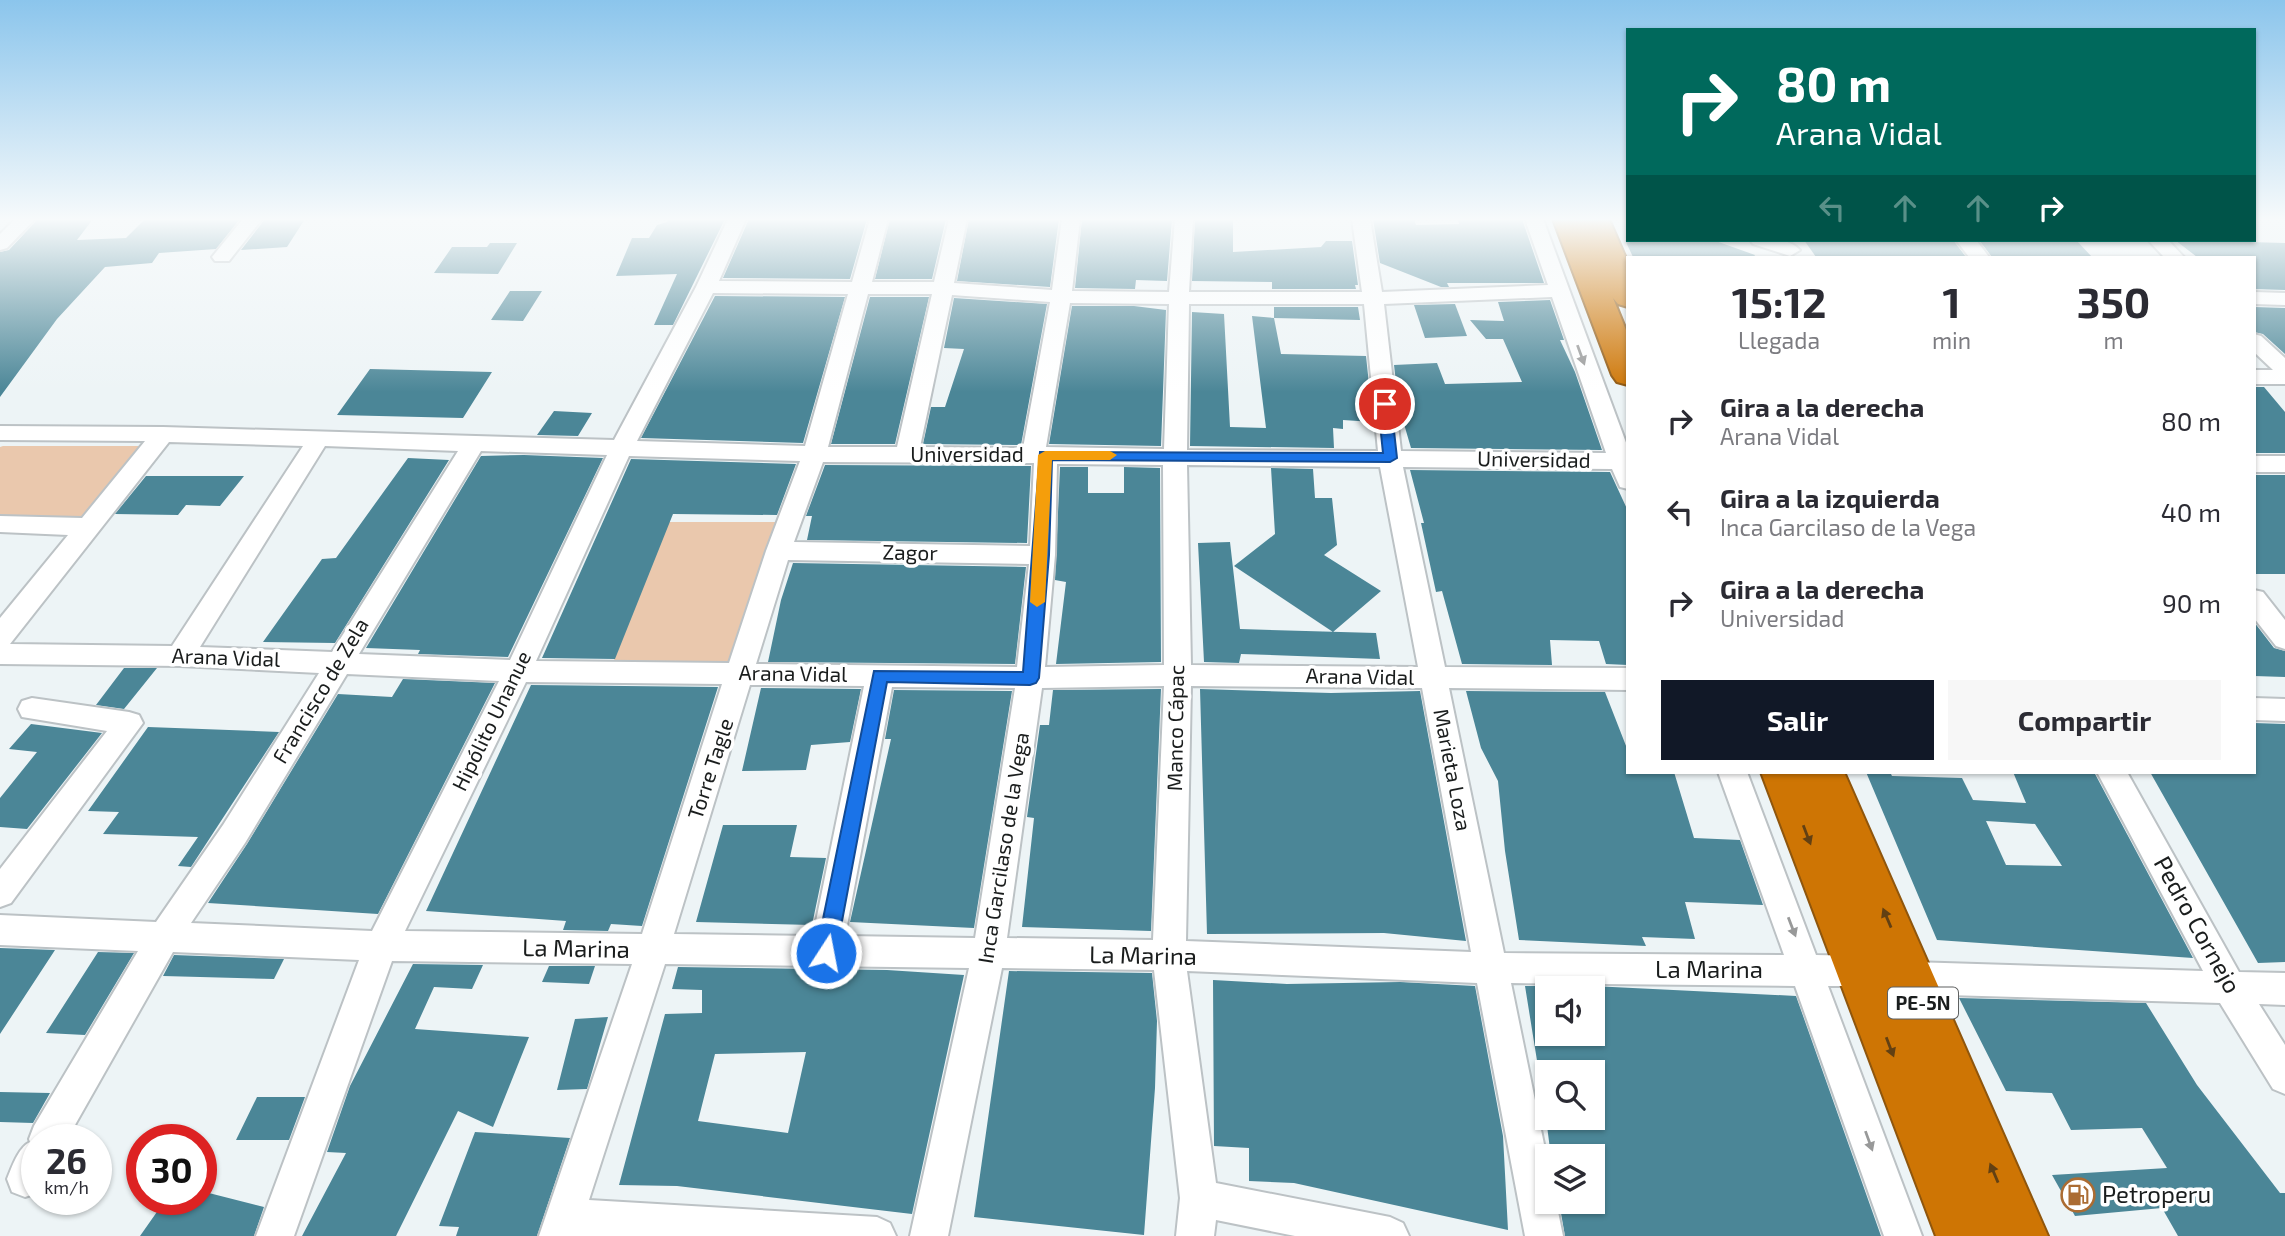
<!DOCTYPE html>
<html lang="es">
<head>
<meta charset="utf-8">
<style>
  :root { --surface:#fff; --page:#f7f7f7; --text:#2b2b33; --muted:#7c7c81; --accent:#111827 }
  body { margin:0; font-family:"Exo 2",sans-serif; background:var(--page); color:var(--text); height:100vh; display:flex; flex-direction:column; font-size:26px; white-space:nowrap }
  * { box-sizing:border-box; margin:0 }
  p { font-size:23px; color:var(--muted) }
  .icon { flex:none; width:38px; height:38px; fill:none; stroke:currentColor; stroke-width:2; stroke-linecap:round; stroke-linejoin:round }
  .map { position:relative; flex:1; overflow:hidden }
  .drawer { position:absolute; left:1626px; top:256px; width:630px; height:518px; display:flex; flex-direction:column; background:var(--surface); border-radius:0px; box-shadow:0 2px 5px #0004 }
  .drawer>* { flex:none }
  .hud { position:absolute; left:1626px; top:28px; width:630px; height:214px; border-radius:0px; box-shadow:0 2px 5px #0004; background:#00695c; color:#fff; overflow:hidden }
  .tools { position:absolute; left:1535px; top:976px; display:grid; gap:14px }
  .tools a { display:grid; place-items:center; width:70px; height:70px; border-radius:0px; background:var(--surface); box-shadow:0 2px 5px #0004; font-size:35px }
  .speed { position:absolute; left:21px; top:1124px; display:flex; gap:14px; font-size:35px; font-weight:700; text-align:center }
  .speed>* { display:grid; place-content:center; width:91px; height:91px; border-radius:50%; background:var(--surface); box-shadow:0 2px 5px #0004; line-height:1 }
  .speed small { font-size:18px; font-weight:400 }
  .speed .limit { border:10px solid #d22; background:#fff; color:#111 }
  .pin { position:absolute; display:grid; place-items:center; width:60px; height:60px; color:#fff; margin:-30px; border:4px solid #fff; border-radius:50%; box-shadow:0 2px 7px #0007 }
  .me { position:absolute; width:77px; margin:-38px; rotate:11deg; stroke-linejoin:round; filter:drop-shadow(0 0 5px #0008) }
  .turn { display:flex; align-items:center; gap:24px; height:147px; padding:0 35px; font-size:32px }
  .turn .icon { width:91px; height:91px; stroke-width:2.5 }
  .turn b { display:block; font-size:49px; line-height:60px }
  .lanes { display:flex; align-items:center; height:66px; padding:0 35px; background:#0003; justify-content:center; gap:35px; direction:ltr }
  .lanes .off { opacity:.35 }
  .eta { display:flex; justify-content:space-evenly; align-items:center; height:119px; text-align:center }
  .eta b { font-size:42px; font-weight:700; line-height:49px }
  .button { display:flex; gap:14px; margin-top:auto; padding:14px 35px }
  .button a { flex:1; height:80px; border-radius:0px; background:var(--accent); color:#fff; font-size:28px; font-weight:700; line-height:80px; text-align:center }
  .button a+a { background:var(--page); color:var(--text) }
  ul { padding:0; list-style:none }
  li { display:flex; align-items:center; gap:21px; height:91px; padding:0 35px }
  li div { flex:1 }
  li b { display:block; font-size:26px }
  li em { font-style:normal }
  .map>svg:first-child { display:block }
  .green { fill:#eac8ad }
  .building { fill:#4b8697; fill-rule:evenodd }
  .lines { fill:none; stroke-linecap:round; stroke-linejoin:round }
  .minor-casing { stroke:#bcc2c5; stroke-width:4 }
  .highway-casing { stroke:#8f560d; stroke-width:4 }
  .minor { fill:#fff; fill-rule:evenodd }
  .highway { fill:#ce7504; fill-rule:evenodd }
  .oneway { fill:#989999 }
  .oneway2 { fill:#624013 }
  .route { fill:#1a73e8; stroke:#114b97; stroke-width:2 }
  .slow { fill:#f59e0b }
  .labels { text-anchor:middle; stroke-width:7; stroke-linejoin:round; paint-order:stroke }
  .shield { fill:#fff; stroke:#5f6161; stroke-width:2 }
  .shield-label { font-size:19px; font-weight:bold; fill:#1a1d1d }
  .street-label { font-size:21px; fill:#1a1d1d; stroke:#fff }
  .near-street-label { font-size:24px; fill:#1a1d1d; stroke:#fff }
  .near-poi-label { font-size:24px; fill:#1a1d1d; stroke:#fff; text-anchor:start }
</style>
</head>
<body>
<div class="map">
<svg width="2285" height="1236" viewBox="0 0 2285 1236">
  <rect width="100%" height="100%" fill="#edf4f6"/>
  <path class="green" d="M3 446H139L142 449 89 517 77 519 0 516V447Z
    M669 522H777L731 668 614 660Z"/>
  <path class="building" d="M38 219H93L77 240 126 238 145 219H240L216 249 159 253 152 263 105 267 57 319 0 397V252L9 250Z
    M265 219H305L287 247 241 250Z
    M669 219H725L673 325H654L677 274 616 276 632 238H649L657 225 667 222Z
    M749 219H867L850 279 723 278Z
    M890 219H946L932 279H875Z
    M969 219H1059L1050 287 957 281Z
    M1082 219H1172L1167 281 1136 280 1135 289 1075 288Z
    M1195 219H1233V252L1321 247 1326 241H1352L1358 285H1355L1356 289H1272V282L1192 281Z
    M1373 219H1414L1416 225 1459 224 1458 219H1522L1544 283H1447L1449 287H1441L1380 263Z
    M1625 240H1713L1755 255 1754 257H1633Z
    M1804 240H1953L1966 257H1816Z
    M1979 240H2076L2092 257H1992Z
    M2175 240 2285 243V290L2254 289V257H2197Z
    M490 243H517L498 274 434 273 452 247H487Z
    M510 291H542L523 321 491 320Z
    M715 296 845 297 803 443 641 438Z
    M870 297H929L895 444H831Z
    M954 298 1047 304 1021 445 923 444 931 407H945L964 349 944 348Z
    M1550 300 1564 340H1560L1575 372 1602 450 1411 448 1404 424H1401L1394 365 1437 363 1445 384 1522 382 1503 339H1486L1470 320 1504 321 1498 302Z
    M1455 304 1467 336 1425 338 1414 305Z
    M1072 306H1134L1166 310 1161 446 1049 444Z
    M1274 307H1358L1360 320 1274 318Z
    M2254 307 2285 308V354L2263 334 2254 332Z
    M1192 312 1224 314 1230 427 1266 428 1252 316 1274 318 1281 354 1366 356 1373 422 1343 420V429L1333 428 1334 448 1190 446Z
    M370 369 492 372 463 418 337 415Z
    M2254 387H2264L2285 412V453H2254Z
    M554 411 592 413 578 436 537 435Z
    M524 455 603 458 508 657 418 654 420 650 366 648 481 456Z
    M408 458 449 460 335 643 263 642 322 559 336 558Z
    M631 459 796 464 777 515 673 514 615 659 542 658Z
    M825 465 1031 466 1027 543 807 540 812 516H806Z
    M1060 467H1088V493H1124V467L1160 468 1161 662 1056 664 1066 582 1055 580Z
    M1271 468 1313 469 1315 498H1332L1337 545 1324 555 1381 591 1333 632 1234 566 1275 534Z
    M1410 470 1610 472 1628 511V665L1606 664 1599 641 1550 640 1552 665 1462 664 1442 591 1436 592 1421 523H1424Z
    M2254 475H2285V574H2254Z
    M146 476H244L220 506 186 505 178 515 115 514Z
    M1230 542 1240 629 1376 633 1380 659 1241 654 1239 663 1204 662 1198 543Z
    M793 563 1026 567 1015 664 768 662 781 600Z
    M2254 622 2274 648 2285 651V677L2254 676Z
    M124 668H157L124 709 96 705Z
    M403 679 495 683 378 914 208 903 247 844 338 694 392 697Z
    M531 685 718 687 642 926 611 924 608 931 563 930 566 921 426 911Z
    M761 688 861 689 850 742 811 745 806 770 742 771Z
    M1161 689 1151 931 1022 927 1034 818 1027 817 1040 725H1049L1053 690Z
    M1200 689 1331 693 1420 691 1466 941 1384 933 1207 934Z
    M894 690 1012 691 974 928 850 922 891 739H885Z
    M1466 691 1605 692 1628 751V772H1674L1694 838 1740 840 1763 905 1685 902 1695 939 1642 937 1646 946 1519 940 1505 851 1498 781 1481 748Z
    M2254 723 2285 724V962L2258 963 2150 772H2254Z
    M31 724 102 733 27 829 0 827V798L37 752 9 749Z
    M148 727 279 732 191 867 178 866 198 837 103 834 119 812 88 811Z
    M1866 772H1890L1892 776 1962 778 1973 800 2026 803 2013 772H2094L2193 958 1937 940ZM1986 821 2035 824 2062 866 2006 865Z
    M723 825H797L790 857 826 858 812 925 696 922Z
    M0 948 55 950 0 1034Z
    M98 952 134 953 85 1035 46 1033Z
    M174 955 284 959 274 979 163 976Z
    M413 964 483 965 472 989 434 987 415 1029 529 1037 493 1127 458 1111 396 1236H302L346 1153 327 1152 350 1086Z
    M549 966H595L589 984 542 982Z
    M678 967 887 970 964 975 912 1214 677 1186 619 1185 665 1014 702 1013V990L672 989ZM806 1052 788 1133 698 1121 715 1054Z
    M1009 971 1152 973 1157 1021 1155 1088 1144 1235 974 1217Z
    M1213 980 1287 984 1400 982 1475 986 1503 1136 1508 1230 1294 1183 1249 1181V1148L1214 1146Z
    M1525 986H1547V1034H1592V986L1796 996 1881 1236H1565L1559 1202H1592V1157H1551L1546 1118H1592V1073H1539Z
    M1959 998 2146 1003 2197 1085 2280 1193H2285V1236H2178L2162 1208 2075 1216 2052 1175 2167 1168 2142 1128 2071 1130 2052 1093 2006 1091Z
    M608 1017 587 1089 557 1090 575 1019Z
    M0 1092 50 1093 33 1123 0 1122Z
    M257 1097H305L289 1140H236Z
    M475 1132 570 1138 537 1236H456L459 1227 439 1226Z
    M201 1191 264 1207 254 1236H140L166 1199H201Z"/>
  <g class="lines">
    <defs>
      <path id="minor" d="M15 219H35L7 248 0 250V234Z
        M243 219H262L229 261H215L212 257Z
        M728 219H746L719 281 852 282 870 219H888L872 282H934L949 219H967L954 283 1052 290 1062 219H1080L1072 291 1169 292 1175 219H1193L1189 292H1362L1352 219H1370L1382 292 1548 285 1525 219H1543L1628 448V489L1620 487 1612 469 1403 467 1445 667 1628 668V690L1449 688 1504 953 1784 955 1718 772H1747L1816 955 1860 956 1912 962 2203 971 2097 772H2127L2239 972 2285 973V1005L2259 1004 2285 1045V1094L2273 1089 2220 1003 1912 994 1860 986H1828L1922 1236H1884L1795 986 1511 983 1547 1159V1202H1556L1563 1236H1525L1477 983 1187 971 1216 1183 1390 1217 1403 1223 1409 1236H1295L1216 1220 1214 1236H1176L1180 1198 1154 970 1002 968 948 1236H910L969 968 665 964 589 1200 877 1217 890 1223 896 1236H539L632 964 392 961 294 1236H256L359 960 173 952 67 1139H37V1193L25 1197 12 1192 7 1179C12 1167 18 1148 30 1142L29 1139 34 1126 138 951 0 945V915L156 922 223 825 319 673 180 666 0 664V618L68 535 0 532V516L82 518 145 441 0 440V426L163 427 614 440 696 287ZM713 293 848 294 805 446 637 441ZM868 294H932L897 447H828ZM952 295 1050 302 1023 448 920 447ZM1552 297 1606 453 1401 451 1384 304ZM1070 303 1169 304 1164 449 1046 447ZM1189 304H1364L1378 451 1187 450ZM169 442 303 446 172 646 10 644ZM325 446 458 451 332 652 200 647ZM481 451 607 455 510 660 359 654ZM629 456 800 461 766 551 729 663 536 661ZM823 462 1034 463 1030 546 794 542ZM1057 464 1163 465 1164 665 1045 667 1055 555ZM1187 465 1380 467 1418 667 1191 665ZM788 560 1029 564 1017 667 756 664ZM347 674 499 681 372 931 191 923 245 843ZM526 682 722 684 642 934 405 931ZM750 685 864 686 813 936 674 934ZM1164 686 1153 940 1007 938 1042 688ZM1191 686 1422 688 1471 952 1186 941ZM892 687 1015 688 975 938 845 936Z
        M1750 240C1767 239 1788 237 1800 250L1790 256 1753 244Z
        M1956 240H1976L1989 257H1969Z
        M2148 240H2168L2184 257H2164Z
        M2254 292 2285 293V305L2254 304Z
        M2254 334 2261 336 2285 358V384H2254V370H2273L2254 352Z
        M2254 456H2285V472H2254Z
        M2254 590 2263 592 2285 620V649L2276 646 2254 618Z
        M32 698 129 712 139 715 143 723 11 903 0 907V869L107 731 22 717 18 709 22 701Z
        M2254 698 2285 699V721L2254 720Z"/>
      <path id="highway" d="M1553 219H1581L1628 335V385L1617 382 1612 375Z
        M1581 219H1609L1628 263V307L1618 304 1613 298Z
        M1761 772H1844L2048 1236H1992L1969 1179 1992 1236H1936Z"/>
    </defs>
    <use href="#minor" class="minor-casing"/>
    <use href="#highway" class="highway-casing"/>
    <use href="#minor" class="minor"/>
    <use href="#highway" class="highway"/>
  </g>
  <defs><path id="oneway-solid" d="M-6-.8H1V-3.2L6.5 0L1 3.2V.8H-6Z" transform="scale(1.75)"/></defs>
  <g class="oneway">
    <use href="#oneway-solid" transform="translate(1581 355) rotate(70)"/>
    <use href="#oneway-solid" transform="translate(1792 927) rotate(69)"/>
    <use href="#oneway-solid" transform="translate(1869 1141) rotate(70)"/>
  </g>
  <g class="oneway2">
    <use href="#oneway-solid" transform="translate(1807 835) rotate(69)"/>
    <use href="#oneway-solid" transform="translate(1887 918) rotate(-113)"/>
    <use href="#oneway-solid" transform="translate(1890 1047) rotate(69)"/>
    <use href="#oneway-solid" transform="translate(1994 1173) rotate(-113)"/>
  </g>
  <linearGradient id="sky" x2="0" y2="1"><stop stop-color="#8bc5ec"/><stop offset="0.56" stop-color="#f7fafb"/><stop offset="1" stop-color="#f7fafb" stop-opacity="0"/></linearGradient>
  <rect width="2285" height="392" fill="url(#sky)"/>
  <path class="route" d="M1385 400 1391 404 1397 458 1390 462 1052 460 1049 555 1039 678 1036 683 1030 685 887 682 836 953 833 960 826 962 819 960 816 953 874 671 1023 672 1040 452 1383 453 1378 404Z"/>
  <path class="slow" d="M1045 451H1110L1117 455 1110 460H1052L1045 602 1037 607 1030 602 1038 455Z"/>
  <defs>
    <symbol id="fuel-ring" viewBox="-11 -11 22 22"><circle r="9.5" fill="#fff" stroke="#ab6c33" stroke-width="1.5"/><path d="M-5.5-6h7V0h2V4h1.3V-2.5L3-4.5l.8-.8L6-3V5H2.5V1h-1V6h-7ZM-4.2-4.7v3.2H.2V-4.7Z" fill="#ab6c33"/></symbol>
  </defs>
  <g fill-rule="evenodd">
    <use href="#fuel-ring" x="2059" y="1176" width="38" height="38"/>
  </g>
  <g class="labels">
    <rect class="shield" x="1888" y="987.5" width="70" height="31" rx="5"/>
    <g class="shield-label">
      <text x="1923" y="1010">PE-5N</text>
    </g>
    <g class="street-label">
      <text x="967" y="462">Universidad</text>
      <text transform="translate(1534 460) rotate(1)" y="7">Universidad</text>
      <text transform="translate(910 553) rotate(1)" y="7">Zagor</text>
      <text transform="translate(226 658) rotate(2)" y="7">Arana Vidal</text>
      <text transform="translate(793 674) rotate(1)" y="7">Arana Vidal</text>
      <text transform="translate(1360 677) rotate(1)" y="7">Arana Vidal</text>
      <text transform="translate(321 691) rotate(-59)" y="7">Francisco de Zela</text>
      <text transform="translate(492 721) rotate(-64)" y="7">Hipólito Unanue</text>
      <text transform="translate(1176 728) rotate(-89)" y="7">Manco Cápac</text>
      <text transform="translate(711 769) rotate(-72)" y="7">Torre Tagle</text>
      <text transform="translate(1452 770) rotate(79)" y="7">Marieta Loza</text>
      <text transform="translate(1004 848) rotate(-81)" y="7">Inca Garcilaso de la Vega</text>
    </g>
    <g class="near-street-label">
      <text transform="translate(2197 925) rotate(61)" y="8">Pedro Cornejo</text>
      <text transform="translate(576 949) rotate(1)" y="8">La Marina</text>
      <text transform="translate(1143 956) rotate(1)" y="8">La Marina</text>
      <text x="1709" y="978">La Marina</text>
    </g>
    <g class="near-poi-label">
      <text x="2102" y="1203">Petroperu</text>
    </g>
  </g>
</svg>
<div class="tools">
<a><svg class="icon" aria-label="sound" viewBox="0 0 24 24"><path d="M4 9h4l5-4v14l-5-4H4zM17 9q2 3 0 6"/></svg></a>
<a><svg class="icon" aria-label="search" viewBox="0 0 24 24"><circle cx="10" cy="10" r="6"/><path d="M15 15l6 6"/></svg></a>
<a><svg class="icon" aria-label="layers" viewBox="0 0 24 24"><path d="M12 4l9 5-9 5-9-5zM3 14l9 5 9-5"/></svg></a>
</div>
<div class="speed"><div>26<small>km/h</small></div><div class="limit">30</div></div>
<div class="pin" style="left:1385px;top:404px;background:#d93025"><svg class="icon" aria-label="arrive" viewBox="0 0 24 24"><path d="M6 21V4h12l-3 4 3 4H6"/></svg></div>
<svg class="me" style="left:826px;top:953px" viewBox="-20 -20 40 40"><circle r="17" fill="#1a73e8" stroke="#fff" stroke-width="3"/><path d="M0-11L8 9 0 5-8 9z" fill="#fff"/></svg>
<div class="hud">
<div class="turn"><svg class="icon" aria-label="right" viewBox="0 0 24 24"><path d="M7 20v-9h11M14 6l5 5-5 5"/></svg><div><b>80 m</b>Arana Vidal</div></div>
<div class="lanes"><svg class="icon off" aria-label="left" viewBox="0 0 24 24"><path d="M17 20v-9H6M10 6l-5 5 5 5"/></svg><svg class="icon off" aria-label="ahead" viewBox="0 0 24 24"><path d="M12 20V5M6 11l6-6 6 6"/></svg><svg class="icon off" aria-label="ahead" viewBox="0 0 24 24"><path d="M12 20V5M6 11l6-6 6 6"/></svg><svg class="icon" aria-label="right" viewBox="0 0 24 24"><path d="M7 20v-9h11M14 6l5 5-5 5"/></svg></div>
</div>
<section class="drawer">
<div class="eta">
<div><b>15:12</b><p>Llegada</p></div>
<div><b>1</b><p>min</p></div>
<div><b>350</b><p>m</p></div>
</div>
<ul>
<li><svg class="icon" aria-label="right" viewBox="0 0 24 24"><path d="M7 20v-9h11M14 6l5 5-5 5"/></svg><div><b>Gira a la derecha</b><p>Arana Vidal</p></div><em>80 m</em></li>
<li><svg class="icon" aria-label="left" viewBox="0 0 24 24"><path d="M17 20v-9H6M10 6l-5 5 5 5"/></svg><div><b>Gira a la izquierda</b><p>Inca Garcilaso de la Vega</p></div><em>40 m</em></li>
<li><svg class="icon" aria-label="right" viewBox="0 0 24 24"><path d="M7 20v-9h11M14 6l5 5-5 5"/></svg><div><b>Gira a la derecha</b><p>Universidad</p></div><em>90 m</em></li>
</ul>
<div class="button"><a>Salir</a><a>Compartir</a></div>
</section>
</div>
</body>
</html>
